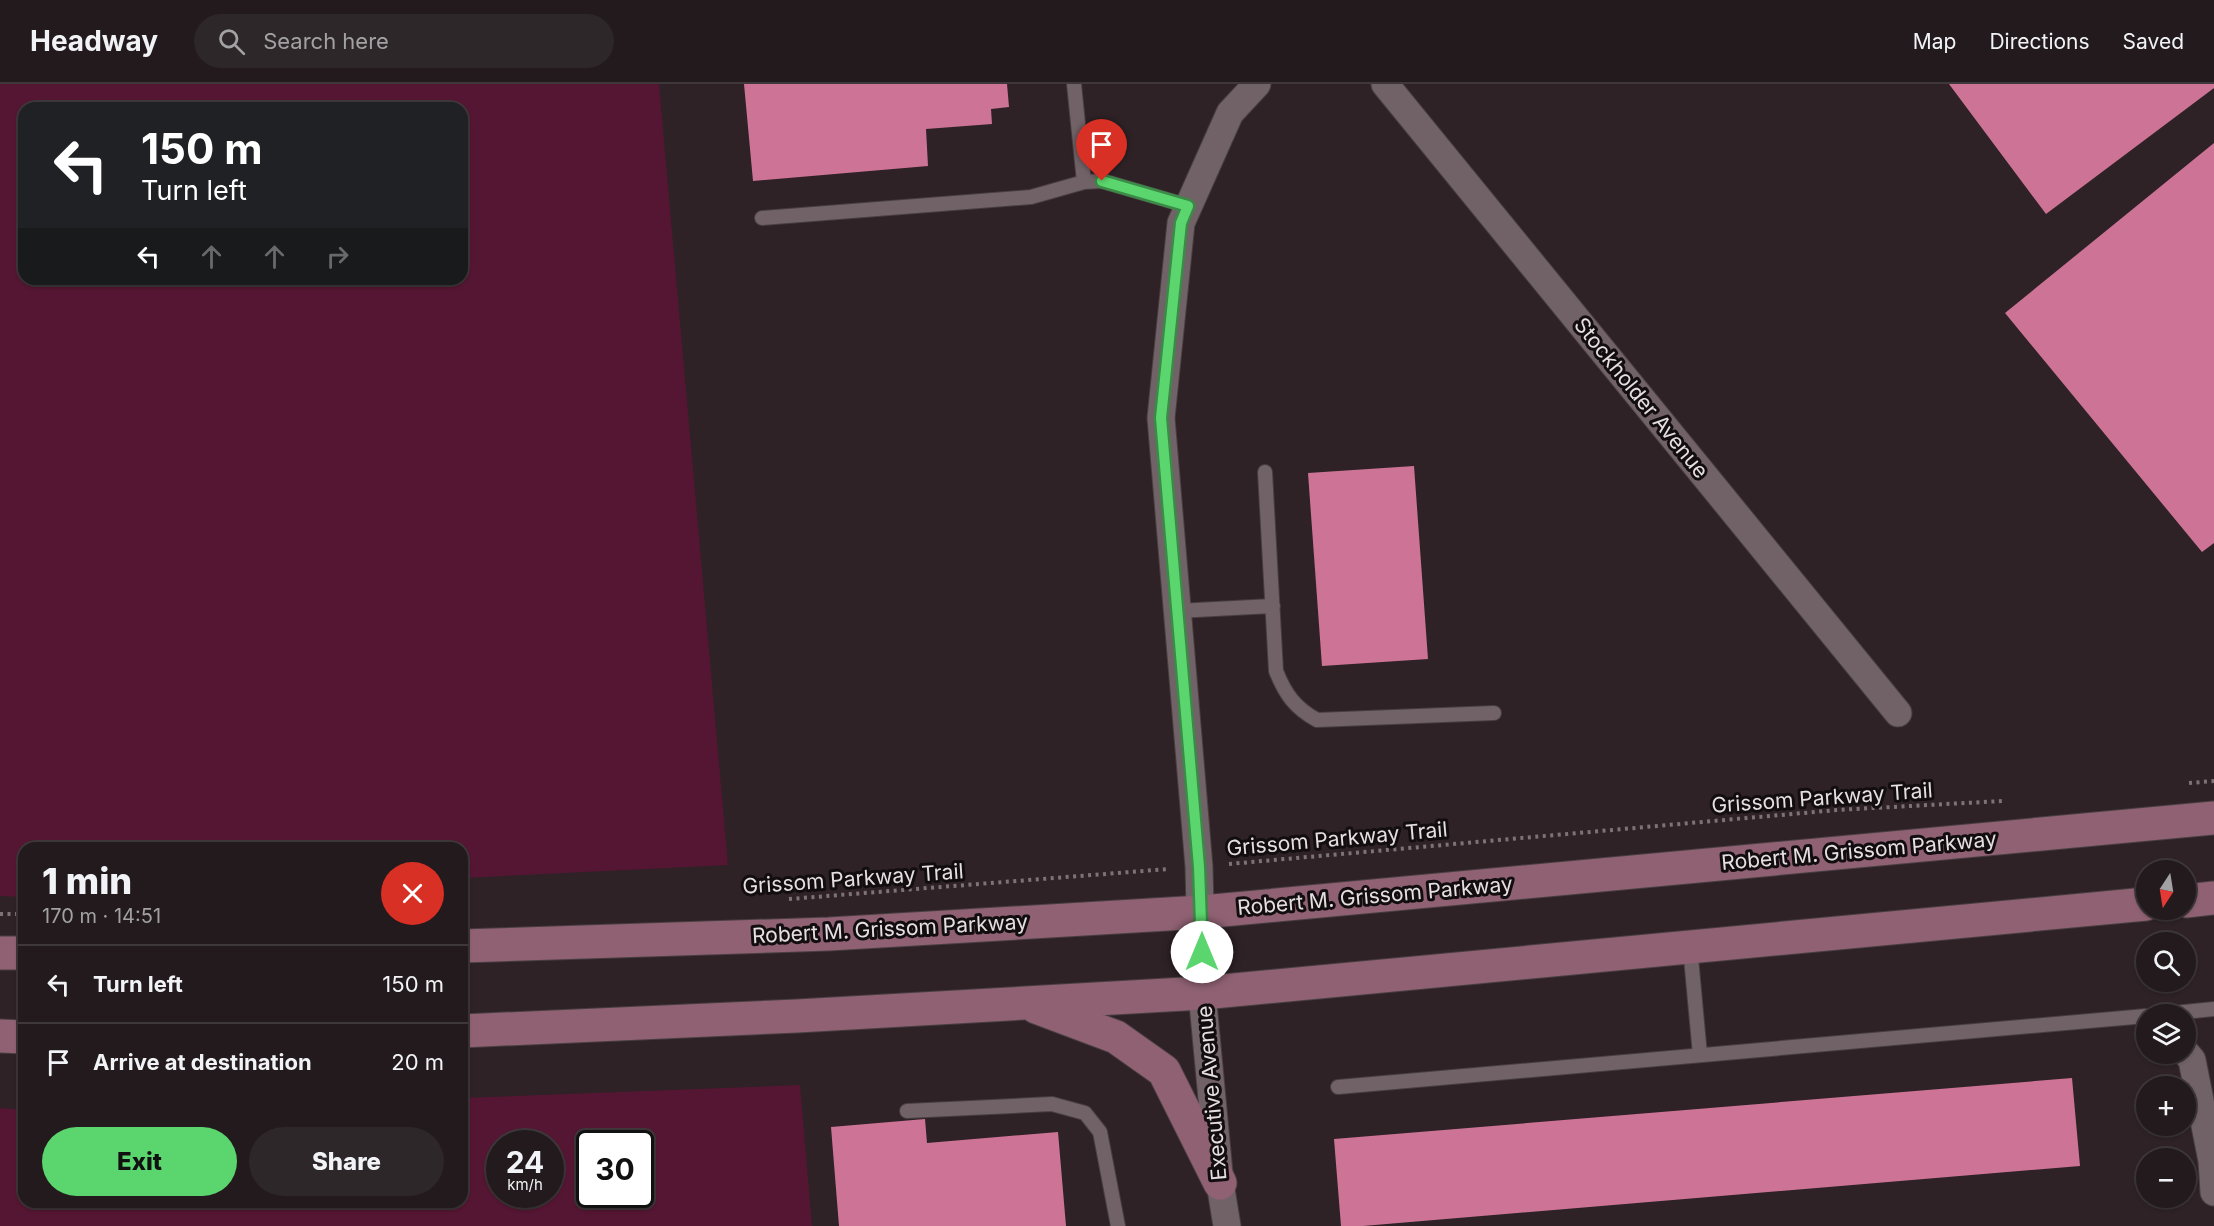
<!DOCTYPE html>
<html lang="en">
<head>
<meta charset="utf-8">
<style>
  :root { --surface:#221a1c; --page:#2e2729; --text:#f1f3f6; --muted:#a2a1a3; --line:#3f383b; --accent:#5bd56d }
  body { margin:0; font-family:Inter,sans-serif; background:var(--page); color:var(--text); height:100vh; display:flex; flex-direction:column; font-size:22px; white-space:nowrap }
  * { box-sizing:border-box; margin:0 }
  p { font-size:20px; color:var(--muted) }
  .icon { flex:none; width:33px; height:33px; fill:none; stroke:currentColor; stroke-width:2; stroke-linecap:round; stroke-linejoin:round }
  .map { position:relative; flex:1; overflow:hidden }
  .side { position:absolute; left:18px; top:758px; width:450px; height:366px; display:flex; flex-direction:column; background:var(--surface); border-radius:18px; box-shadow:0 2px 4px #0004,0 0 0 2px var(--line) }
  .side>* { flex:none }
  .hud { position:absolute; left:18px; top:18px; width:450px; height:183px; border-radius:18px; box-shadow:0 2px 4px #0004,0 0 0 2px var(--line); background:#202124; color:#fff; overflow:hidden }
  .needle { width:39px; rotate:192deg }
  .controls { position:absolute; left:2136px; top:776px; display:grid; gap:12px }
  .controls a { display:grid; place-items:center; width:60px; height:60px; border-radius:50%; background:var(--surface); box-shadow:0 2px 4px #0004,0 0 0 2px var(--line); font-size:30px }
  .speed { position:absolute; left:486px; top:1046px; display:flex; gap:12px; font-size:30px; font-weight:700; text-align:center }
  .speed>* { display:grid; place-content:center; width:78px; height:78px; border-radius:50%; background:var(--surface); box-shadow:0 2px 4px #0004,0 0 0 2px var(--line); line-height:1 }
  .speed small { font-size:15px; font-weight:400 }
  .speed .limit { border:3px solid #111; border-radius:9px; background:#fff; color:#111 }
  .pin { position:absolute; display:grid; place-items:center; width:51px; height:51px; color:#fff; margin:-62px -26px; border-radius:50% 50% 50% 0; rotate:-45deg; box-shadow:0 0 6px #0007 }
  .pin .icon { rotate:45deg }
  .me { position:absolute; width:66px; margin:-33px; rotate:0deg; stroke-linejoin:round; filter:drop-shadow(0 0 4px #0008) }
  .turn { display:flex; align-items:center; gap:21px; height:126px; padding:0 24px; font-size:27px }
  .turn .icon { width:78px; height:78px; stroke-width:2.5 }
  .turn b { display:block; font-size:42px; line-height:51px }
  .lanes { display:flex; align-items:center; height:57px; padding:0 24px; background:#0003; justify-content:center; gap:30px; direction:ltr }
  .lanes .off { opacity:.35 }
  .round { display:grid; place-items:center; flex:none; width:63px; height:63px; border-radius:32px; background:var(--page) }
  .overview { display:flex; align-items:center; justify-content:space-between; height:102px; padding:0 24px }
  h1 { font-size:36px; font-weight:800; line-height:45px }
  .cta { display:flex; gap:12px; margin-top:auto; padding:12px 24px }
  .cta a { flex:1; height:69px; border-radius:36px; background:var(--accent); color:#111; font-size:24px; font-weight:800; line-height:69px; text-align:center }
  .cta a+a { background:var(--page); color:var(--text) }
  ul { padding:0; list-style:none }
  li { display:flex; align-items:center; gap:18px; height:78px; padding:0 24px; border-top:2px solid var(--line) }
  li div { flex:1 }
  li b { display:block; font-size:22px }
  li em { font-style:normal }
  header { display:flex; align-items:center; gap:36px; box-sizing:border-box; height:84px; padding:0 30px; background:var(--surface); border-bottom:2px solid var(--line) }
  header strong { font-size:28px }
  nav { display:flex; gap:33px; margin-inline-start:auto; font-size:21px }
  .search { width:420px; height:54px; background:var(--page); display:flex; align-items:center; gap:15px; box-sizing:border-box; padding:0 21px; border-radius:33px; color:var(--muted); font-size:22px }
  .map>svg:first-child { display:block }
  .green { fill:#541632; fill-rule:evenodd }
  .building { fill:#cd7496 }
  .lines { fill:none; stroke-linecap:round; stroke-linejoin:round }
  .service-casing { stroke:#483e41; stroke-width:16 }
  .minor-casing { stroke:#483e41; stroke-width:29 }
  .secondary-casing { stroke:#483e41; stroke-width:35 }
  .path { stroke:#7d7376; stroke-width:4; stroke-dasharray:3 4.5; stroke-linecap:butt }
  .service { stroke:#716267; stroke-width:14 }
  .minor { stroke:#716267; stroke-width:27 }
  .secondary { stroke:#8f6173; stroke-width:33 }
  .route-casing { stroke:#3b8a47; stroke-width:15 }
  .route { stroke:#5bd56d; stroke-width:10 }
  .labels { text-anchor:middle; stroke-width:6; stroke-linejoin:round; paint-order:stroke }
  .street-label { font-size:21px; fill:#e6dee1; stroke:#120d0f }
</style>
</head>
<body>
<header>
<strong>Headway</strong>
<div class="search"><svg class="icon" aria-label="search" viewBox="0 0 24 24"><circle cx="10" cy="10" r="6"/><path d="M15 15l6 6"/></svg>Search here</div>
<nav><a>Map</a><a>Directions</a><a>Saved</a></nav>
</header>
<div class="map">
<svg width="2214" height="1142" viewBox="0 0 2214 1142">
  <rect width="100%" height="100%" fill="#2e2226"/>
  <path class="green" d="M0 0H659L728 781 462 794V764H24V813L0 812ZM24 24H462V195H24Z
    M800 1001 812 1142H0V1024L24 1026V1118H462V1014ZM500 1059H550V1110H500ZM590 1059H640V1110H590Z"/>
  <path class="building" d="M744 0H1007L1009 23 991 25 992 40 926 45 928 82 753 97Z
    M1949 0H2214V4L2046 130Z
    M2214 59V459L2202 468 2005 229Z
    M1414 382 1428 575 1322 582 1308 389Z
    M2072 994 2080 1082 1363 1142H1341L1334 1055Z
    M925 1035 927 1059 1058 1048 1066 1142H839L831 1043Z"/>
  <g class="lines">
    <defs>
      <path id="service" d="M1074 0 1084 98
        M762 134 1031 113 1084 98 1102 97 1188 122
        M1265 388 1276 587C1285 610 1295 624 1317 636L1494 629
        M1177 527 1273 522
        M1690 863 1700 971
        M2164 930 2214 925
        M1338 1003 2146 932
        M907 1027 1052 1020 1085 1029 1100 1048 1118 1142"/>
      <path id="minor" d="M1385 0 1898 629
        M2186 969 2192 976 2212 1077 2214 1108
        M1227 1142 1220 1099 1202 909 1199 783 1161 334 1181 139 1230 29 1257 0"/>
      <path id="secondary" d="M2186 817 2214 814
        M462 862 829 850 1202 828 2214 734
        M0 869H24
        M1036 923 1116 953 1164 987 1220 1099
        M462 947 797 932 1202 909 2146 820
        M0 952 24 953"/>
    </defs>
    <use href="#service" class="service-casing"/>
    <use href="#minor" class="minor-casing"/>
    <use href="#secondary" class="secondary-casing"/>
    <path class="path" d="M2189 699 2214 697
      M1229 780 1837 726 2002 717
      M789 815 1168 785
      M0 830H24"/>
    <use href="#service" class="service"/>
    <use href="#minor" class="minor"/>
    <use href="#secondary" class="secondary"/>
  </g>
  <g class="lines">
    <defs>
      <path id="route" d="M1102 97 1188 122 1181 139 1161 334 1199 783 1202 868"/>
    </defs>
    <use href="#route" class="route-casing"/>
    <use href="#route" class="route"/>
  </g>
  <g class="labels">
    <g class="street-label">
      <text transform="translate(1641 314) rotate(51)" y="7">Stockholder Avenue</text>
      <text transform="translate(1822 714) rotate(-4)" y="7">Grissom Parkway Trail</text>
      <text transform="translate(1337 755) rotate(-5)" y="7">Grissom Parkway Trail</text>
      <text transform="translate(1859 767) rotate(-5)" y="7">Robert M. Grissom Parkway</text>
      <text transform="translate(853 795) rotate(-4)" y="7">Grissom Parkway Trail</text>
      <text transform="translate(1375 812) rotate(-5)" y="7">Robert M. Grissom Parkway</text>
      <text transform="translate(890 845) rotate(-3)" y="7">Robert M. Grissom Parkway</text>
      <text transform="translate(1212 1009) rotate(-95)" y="7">Executive Avenue</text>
    </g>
  </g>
</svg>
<div class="controls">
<a><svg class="needle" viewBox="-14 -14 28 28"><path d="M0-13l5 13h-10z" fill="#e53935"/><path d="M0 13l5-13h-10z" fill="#a2a1a3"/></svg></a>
<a><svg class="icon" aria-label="search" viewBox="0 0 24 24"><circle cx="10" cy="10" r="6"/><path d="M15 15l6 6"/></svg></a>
<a><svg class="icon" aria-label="layers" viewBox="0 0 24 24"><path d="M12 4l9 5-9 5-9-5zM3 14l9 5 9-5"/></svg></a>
<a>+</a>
<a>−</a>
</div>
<div class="speed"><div>24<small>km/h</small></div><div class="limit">30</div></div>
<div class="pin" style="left:1102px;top:97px;background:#d93025"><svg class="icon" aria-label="arrive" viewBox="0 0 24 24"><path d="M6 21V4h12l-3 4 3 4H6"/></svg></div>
<svg class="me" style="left:1202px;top:868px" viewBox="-20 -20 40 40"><circle r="19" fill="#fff"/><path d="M0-13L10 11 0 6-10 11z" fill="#5bd56d"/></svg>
<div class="hud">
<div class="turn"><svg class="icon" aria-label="left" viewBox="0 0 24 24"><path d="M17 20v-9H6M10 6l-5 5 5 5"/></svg><div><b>150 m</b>Turn left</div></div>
<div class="lanes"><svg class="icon" aria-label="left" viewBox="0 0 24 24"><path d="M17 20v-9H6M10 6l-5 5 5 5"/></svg><svg class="icon off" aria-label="ahead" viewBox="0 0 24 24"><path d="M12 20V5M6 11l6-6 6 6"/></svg><svg class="icon off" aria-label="ahead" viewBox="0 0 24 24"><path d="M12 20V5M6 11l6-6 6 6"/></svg><svg class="icon off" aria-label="right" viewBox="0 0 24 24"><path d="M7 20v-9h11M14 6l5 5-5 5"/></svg></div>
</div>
<section class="side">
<div class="overview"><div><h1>1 min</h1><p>170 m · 14:51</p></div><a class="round" style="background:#d93025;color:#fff"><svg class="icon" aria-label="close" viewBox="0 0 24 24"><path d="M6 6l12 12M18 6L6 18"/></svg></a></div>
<ul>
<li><svg class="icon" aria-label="left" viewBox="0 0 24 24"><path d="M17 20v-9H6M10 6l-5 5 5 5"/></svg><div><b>Turn left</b></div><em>150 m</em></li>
<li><svg class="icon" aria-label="arrive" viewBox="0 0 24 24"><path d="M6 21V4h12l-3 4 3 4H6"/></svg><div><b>Arrive at destination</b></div><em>20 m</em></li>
</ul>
<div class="cta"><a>Exit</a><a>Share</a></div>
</section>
</div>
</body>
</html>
